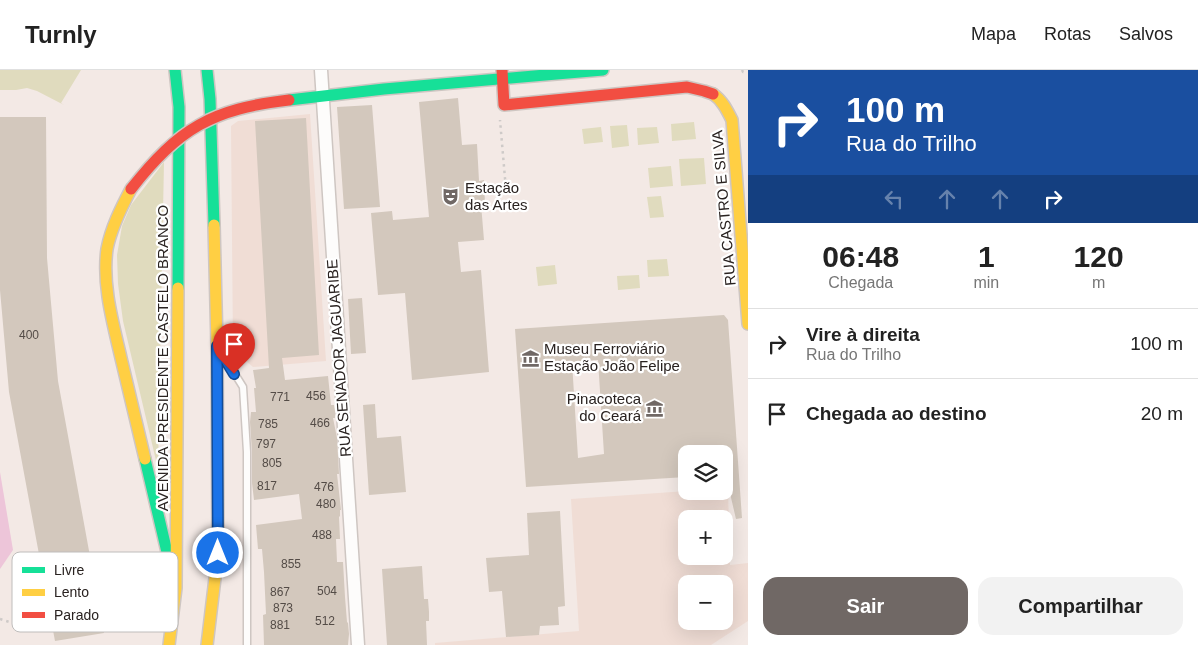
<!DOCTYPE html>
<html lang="pt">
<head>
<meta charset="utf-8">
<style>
  :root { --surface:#fff; --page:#f2f2f2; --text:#222; --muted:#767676; --line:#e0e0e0; --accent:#706865 }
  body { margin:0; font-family:Arial,sans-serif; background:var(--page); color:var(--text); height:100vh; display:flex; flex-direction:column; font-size:19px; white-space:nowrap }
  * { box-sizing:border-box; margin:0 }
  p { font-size:16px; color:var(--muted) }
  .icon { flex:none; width:28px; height:28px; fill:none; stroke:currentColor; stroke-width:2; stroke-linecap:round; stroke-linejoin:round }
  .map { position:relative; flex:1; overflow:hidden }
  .sheet { display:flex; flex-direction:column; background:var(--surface); width:450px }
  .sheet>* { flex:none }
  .top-card { background:#1a4fa0; color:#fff; overflow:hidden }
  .controls { position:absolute; left:678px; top:375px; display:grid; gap:10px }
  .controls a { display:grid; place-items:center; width:55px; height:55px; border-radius:10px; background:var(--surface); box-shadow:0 5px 20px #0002; font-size:25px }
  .pin { position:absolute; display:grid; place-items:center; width:42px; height:42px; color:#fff; margin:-51px -21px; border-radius:50% 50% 50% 0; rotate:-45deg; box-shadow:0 0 5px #0007 }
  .pin .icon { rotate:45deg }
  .me { position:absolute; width:55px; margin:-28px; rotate:0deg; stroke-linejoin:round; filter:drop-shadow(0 0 4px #0008) }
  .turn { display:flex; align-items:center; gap:18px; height:105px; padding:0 15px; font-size:22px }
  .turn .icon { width:65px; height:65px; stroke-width:2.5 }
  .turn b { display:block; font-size:35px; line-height:42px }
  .lanes { display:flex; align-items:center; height:48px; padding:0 15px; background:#0003; justify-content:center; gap:25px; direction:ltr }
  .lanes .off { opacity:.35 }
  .eta { display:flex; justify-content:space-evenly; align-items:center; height:85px; text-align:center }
  .eta b { font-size:30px; font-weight:700; line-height:35px }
  .primary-button { display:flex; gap:10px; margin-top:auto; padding:10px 15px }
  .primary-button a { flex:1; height:58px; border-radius:15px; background:var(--accent); color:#fff; font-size:20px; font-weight:700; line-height:58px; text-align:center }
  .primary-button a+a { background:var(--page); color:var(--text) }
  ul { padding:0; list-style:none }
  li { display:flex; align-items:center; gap:15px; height:70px; padding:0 15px; border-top:1px solid var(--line) }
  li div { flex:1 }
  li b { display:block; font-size:19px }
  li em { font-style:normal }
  header { display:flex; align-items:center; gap:30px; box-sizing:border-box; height:70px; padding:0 25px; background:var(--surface); border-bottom:1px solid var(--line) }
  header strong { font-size:24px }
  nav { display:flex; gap:28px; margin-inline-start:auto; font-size:18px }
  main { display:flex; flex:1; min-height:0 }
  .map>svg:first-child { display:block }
  .built { fill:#f0ddd5; fill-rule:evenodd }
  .green { fill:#e0dbbe }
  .water { fill:#edc5d9 }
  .building { fill:#d3c8bd; fill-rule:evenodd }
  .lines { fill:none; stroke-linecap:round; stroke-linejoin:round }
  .lane-casing { stroke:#cec6c2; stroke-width:9 }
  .street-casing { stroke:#cec6c2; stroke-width:15 }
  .fast-casing { stroke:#cec6c2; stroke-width:14 }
  .slow-casing { stroke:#cec6c2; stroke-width:14 }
  .jam-casing { stroke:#cec6c2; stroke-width:14 }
  .path { stroke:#cecac8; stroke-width:2.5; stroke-dasharray:2.5 4; stroke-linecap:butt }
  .lane { stroke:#fdfcfb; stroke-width:6 }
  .street { stroke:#fdfcfb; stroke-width:12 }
  .fast { stroke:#16e098; stroke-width:11 }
  .slow { stroke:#ffcf43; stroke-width:11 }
  .jam { stroke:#f24e42; stroke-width:11 }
  .jam-bridge-casing { stroke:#cec6c2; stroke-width:14; stroke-linecap:butt }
  .jam-bridge { stroke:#f24e42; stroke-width:11 }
  .route-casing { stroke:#114b97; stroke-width:12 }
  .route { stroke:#1a73e8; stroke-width:9 }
  .labels { text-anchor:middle; stroke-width:4.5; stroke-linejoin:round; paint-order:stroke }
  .number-label { font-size:12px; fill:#544c47 }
  .poi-label { font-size:15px; fill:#292220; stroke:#fff; text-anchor:start }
  .street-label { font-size:15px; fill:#292220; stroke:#fff }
  .key { fill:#fff; stroke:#bfbdbc; stroke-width:1 }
  .key-label { font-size:14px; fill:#292220 }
</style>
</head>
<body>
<header>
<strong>Turnly</strong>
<nav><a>Mapa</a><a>Rotas</a><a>Salvos</a></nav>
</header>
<main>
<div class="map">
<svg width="748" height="575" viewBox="0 0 748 575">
  <rect width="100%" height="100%" fill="#f3e9e5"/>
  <path class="built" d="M310 44 326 291 253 297 233 280 231 56 238 51Z
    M724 419H728L730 495 748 493V551L711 575H435V573L579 561 571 429 687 421H724ZM686 449H724V486H686ZM686 514H724V551H686Z"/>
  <path class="green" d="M0 0H81L61 33 64 35 37 21 27 18 16 20H0Z
    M694 52 696 69 672 71 671 54Z
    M627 55 629 76 612 78 610 56Z
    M601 57 603 72 584 74 582 59Z
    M657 57 659 73 638 75 637 58Z
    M704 88 706 114 681 116 679 89Z
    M164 92 158 399 123 251 118 214 117 185 122 156 131 135Z
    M671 96 673 116 650 118 648 98Z
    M661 126 664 147 650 148 647 127Z
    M667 189 669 206 648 207 647 190Z
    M555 195 557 214 538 216 536 197Z
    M639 205 640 218 618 220 617 206Z"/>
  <path class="water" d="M0 402 13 480 0 499Z"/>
  <path class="building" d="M458 28 462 75 477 74 479 111 484 110 485 133 481 134 484 170 458 172 461 202 481 200 489 302 412 310 405 223 378 225 371 143 392 141 393 150 429 147 419 32Z
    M372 35 380 137 344 139 337 37Z
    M0 47H46L47 188 58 311 104 563 55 571 9 322 0 220Z
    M306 48 319 285 282 288 285 310 328 306 331 335H334L335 341V348H333L337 368 339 404H337L341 440H340V446L339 447 340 469H336L337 492H343L345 527 347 552 348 553 349 564 348 575H264L263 545 266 544 264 502 262 479H258L256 455 302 449 299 424 254 430 252 413V382L250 352 251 342H256L254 318H256L253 300 269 298 255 51Z
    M362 228 366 283 351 284 348 229Z
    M724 245 728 250 742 448 736 449 729 419 726 384H686V407L526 417 515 259ZM598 290 604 384 578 388 572 292Z
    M375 334 377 368 401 366 406 422 369 425 363 335Z
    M560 441 565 536 558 537 559 555 540 556 539 565 506 567 502 521 489 522 486 488 529 485 527 443Z
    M422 496 424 529H428L429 542V551H426L427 575H387L382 499Z"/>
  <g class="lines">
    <defs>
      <path id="lane" d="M223 285 243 317 247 382V575"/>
      <path id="street" d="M321 0 358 575"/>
      <path id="fast" d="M175 0 179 37 178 218
        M207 0 210 29 214 155
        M289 30 384 19 603 0
        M145 389 171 499"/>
      <path id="slow" d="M713 24C722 30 727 40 732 50L748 254
        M131 119C121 138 111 158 107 179 102 215 113 253 121 288 129 322 137 355 145 389
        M169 575 176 518 178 218
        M207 575 218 483 217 275 214 155"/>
      <path id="jam" d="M502 0 504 35 687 17 704 21 713 24"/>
    </defs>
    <use href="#lane" class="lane-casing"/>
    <use href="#street" class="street-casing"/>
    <use href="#fast" class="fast-casing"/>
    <use href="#slow" class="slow-casing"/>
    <use href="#jam" class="jam-casing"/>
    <path class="path" d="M742 0 743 2 747 1
      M484 121 506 120 500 50
      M0 549 35 560"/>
    <use href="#lane" class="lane"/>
    <use href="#street" class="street"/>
    <use href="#fast" class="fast"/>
    <use href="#slow" class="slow"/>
    <use href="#jam" class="jam"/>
    <defs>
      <path id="jam-bridge" d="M131 119C179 58 212 39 289 30"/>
    </defs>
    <use href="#jam-bridge" class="jam-bridge-casing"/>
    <use href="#jam-bridge" class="jam-bridge"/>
  </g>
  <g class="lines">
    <defs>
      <path id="route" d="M218 483 217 276 234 304"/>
    </defs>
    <use href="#route" class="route-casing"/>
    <use href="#route" class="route"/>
  </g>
  <defs>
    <symbol id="theatre-bare" viewBox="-9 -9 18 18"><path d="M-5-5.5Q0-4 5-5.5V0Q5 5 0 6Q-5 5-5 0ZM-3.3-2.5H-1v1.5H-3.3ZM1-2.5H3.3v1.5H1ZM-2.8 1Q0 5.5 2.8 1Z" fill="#706865" stroke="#fff" stroke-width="2.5" paint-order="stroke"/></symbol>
    <symbol id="museum-bare" viewBox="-9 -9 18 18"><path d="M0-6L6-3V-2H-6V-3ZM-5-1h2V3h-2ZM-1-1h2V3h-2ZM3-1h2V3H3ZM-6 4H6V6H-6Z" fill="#706865" stroke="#fff" stroke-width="2.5" paint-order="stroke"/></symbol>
  </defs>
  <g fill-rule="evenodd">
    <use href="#theatre-bare" x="438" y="114" width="25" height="25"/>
    <use href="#museum-bare" x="518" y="276" width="25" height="25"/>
    <use href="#museum-bare" x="642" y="326" width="25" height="25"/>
  </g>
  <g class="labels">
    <g class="number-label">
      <text x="29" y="269">400</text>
      <text x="316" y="330">456</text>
      <text x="280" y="331">771</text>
      <text x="320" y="357">466</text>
      <text x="268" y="358">785</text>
      <text x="266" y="378">797</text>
      <text x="272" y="397">805</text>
      <text x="267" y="420">817</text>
      <text x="324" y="421">476</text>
      <text x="326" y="438">480</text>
      <text x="322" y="469">488</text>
      <text x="291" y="498">855</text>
      <text x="327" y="525">504</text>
      <text x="280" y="526">867</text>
      <text x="283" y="542">873</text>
      <text x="325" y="555">512</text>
      <text x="280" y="559">881</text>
    </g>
    <g class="poi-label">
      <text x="465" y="123">Estação<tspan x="465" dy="17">das Artes</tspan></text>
      <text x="544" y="284">Museu Ferroviário<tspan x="544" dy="17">Estação João Felipe</tspan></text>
      <text x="641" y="334" text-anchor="end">Pinacoteca<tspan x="641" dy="17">do Ceará</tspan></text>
    </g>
    <g class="street-label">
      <text transform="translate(724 138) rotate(-95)" y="5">RUA CASTRO E SILVA</text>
      <text transform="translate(163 288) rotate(-90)" y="5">AVENIDA PRESIDENTE CASTELO BRANCO</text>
      <text transform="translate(339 288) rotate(-94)" y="5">RUA SENADOR JAGUARIBE</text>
    </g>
  </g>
  <rect x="12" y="482" width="166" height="80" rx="8" class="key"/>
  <rect x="22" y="497" width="23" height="6" fill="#16e098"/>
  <rect x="22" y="519" width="23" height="7" fill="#ffcf43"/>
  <rect x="22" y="542" width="23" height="6" fill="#f24e42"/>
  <g class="key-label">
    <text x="54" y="505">Livre</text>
    <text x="54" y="527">Lento</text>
    <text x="54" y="550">Parado</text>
  </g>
</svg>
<div class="controls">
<a><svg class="icon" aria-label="layers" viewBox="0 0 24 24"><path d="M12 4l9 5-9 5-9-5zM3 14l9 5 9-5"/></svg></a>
<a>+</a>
<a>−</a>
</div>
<div class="pin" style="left:234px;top:304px;background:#d93025"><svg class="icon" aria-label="arrive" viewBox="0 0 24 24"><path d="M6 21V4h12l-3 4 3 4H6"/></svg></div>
<svg class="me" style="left:218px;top:483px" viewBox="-20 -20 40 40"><circle r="17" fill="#1a73e8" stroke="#fff" stroke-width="3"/><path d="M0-11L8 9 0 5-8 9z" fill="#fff"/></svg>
</div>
<section class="sheet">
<div class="top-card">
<div class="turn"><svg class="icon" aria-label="right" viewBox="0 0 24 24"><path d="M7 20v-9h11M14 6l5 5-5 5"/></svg><div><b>100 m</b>Rua do Trilho</div></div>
<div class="lanes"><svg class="icon off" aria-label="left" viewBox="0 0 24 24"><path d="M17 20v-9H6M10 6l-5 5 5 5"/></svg><svg class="icon off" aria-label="ahead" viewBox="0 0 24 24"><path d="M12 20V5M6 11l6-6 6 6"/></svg><svg class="icon off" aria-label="ahead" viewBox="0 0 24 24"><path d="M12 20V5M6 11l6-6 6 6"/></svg><svg class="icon" aria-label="right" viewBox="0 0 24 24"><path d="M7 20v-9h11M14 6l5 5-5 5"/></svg></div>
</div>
<div class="eta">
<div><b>06:48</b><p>Chegada</p></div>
<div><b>1</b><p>min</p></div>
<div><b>120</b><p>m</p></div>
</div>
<ul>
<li><svg class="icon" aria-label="right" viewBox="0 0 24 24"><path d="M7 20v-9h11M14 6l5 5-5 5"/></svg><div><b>Vire à direita</b><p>Rua do Trilho</p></div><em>100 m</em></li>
<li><svg class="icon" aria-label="arrive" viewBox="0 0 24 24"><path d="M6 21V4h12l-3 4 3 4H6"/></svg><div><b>Chegada ao destino</b></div><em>20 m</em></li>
</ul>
<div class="primary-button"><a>Sair</a><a>Compartilhar</a></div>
</section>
</main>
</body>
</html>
